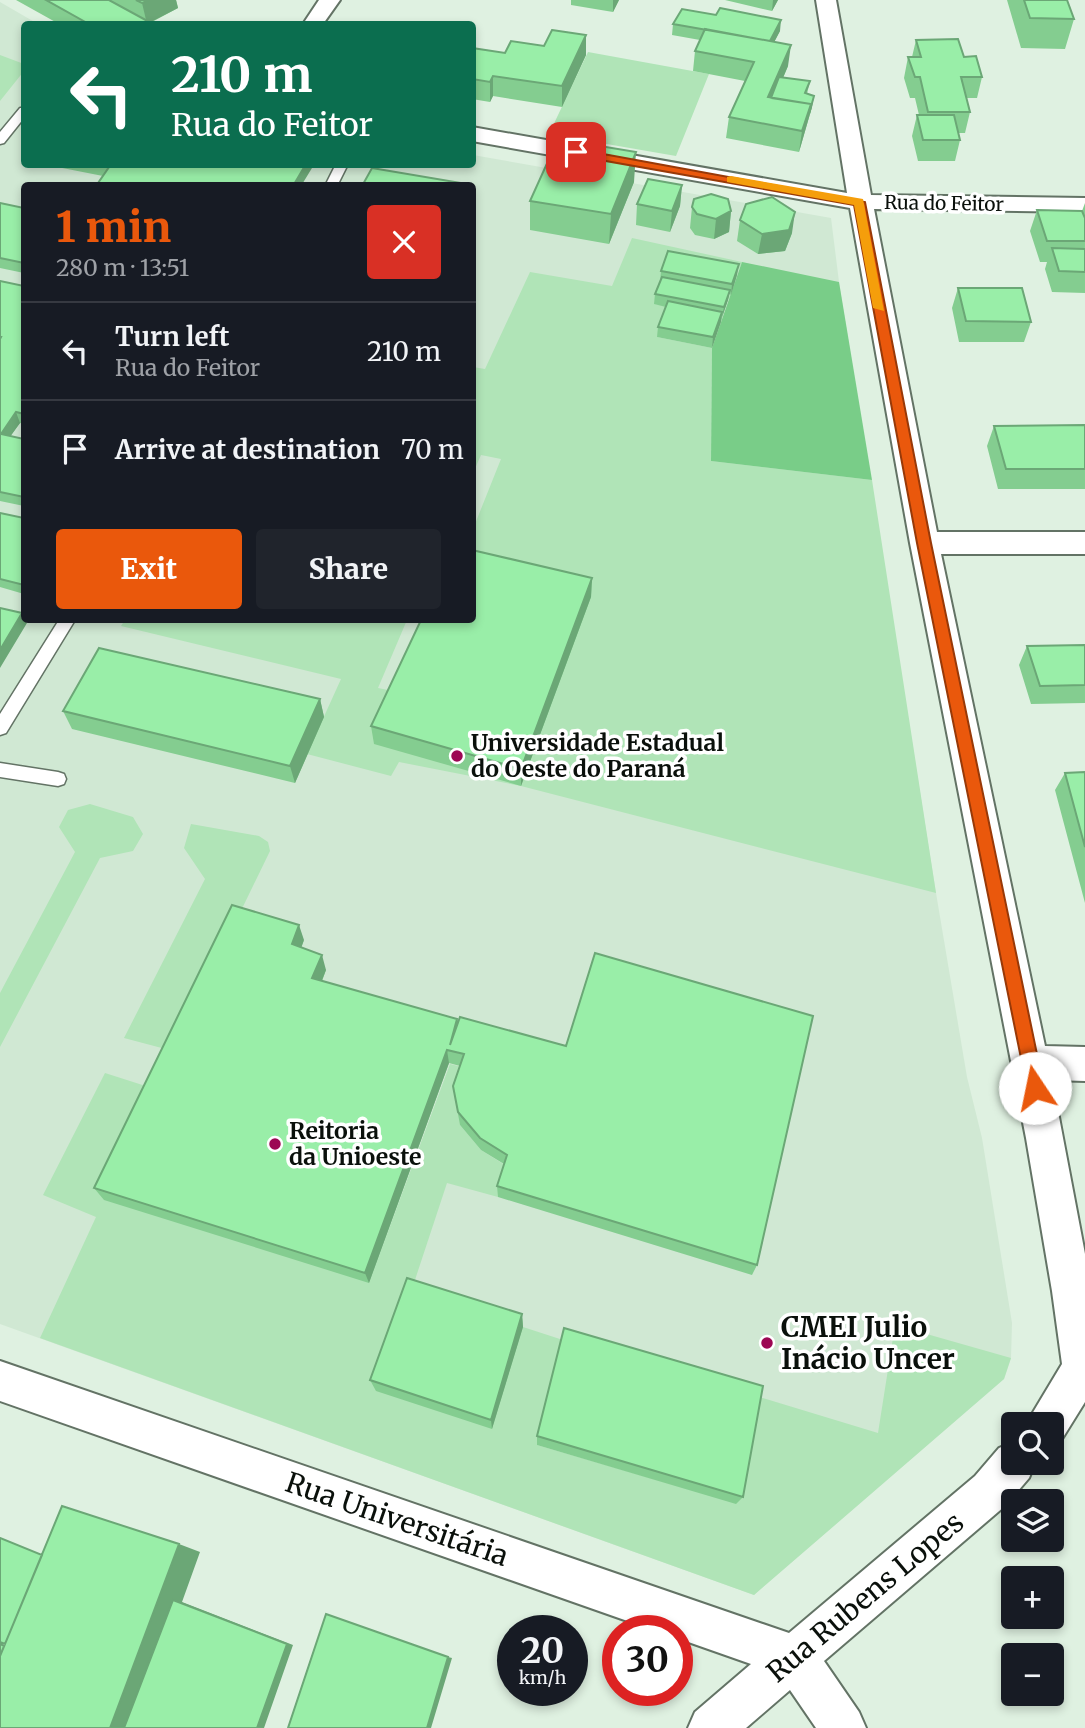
<!DOCTYPE html>
<html lang="en">
<head>
<meta charset="utf-8">
<style>
  :root { --surface:#171b24; --page:#20242c; --text:#f1f3f6; --muted:#9ea1a6; --line:#363941; --accent:#ea580c }
  body { margin:0; font-family:Merriweather,serif; background:var(--page); color:var(--text); height:100vh; display:flex; flex-direction:column; font-size:26px; white-space:nowrap }
  * { box-sizing:border-box; margin:0 }
  p { font-size:23px; color:var(--muted) }
  .icon { flex:none; width:38px; height:38px; fill:none; stroke:currentColor; stroke-width:2; stroke-linecap:round; stroke-linejoin:round }
  .map { position:relative; flex:1; overflow:hidden }
  .sheet { position:absolute; left:21px; top:182px; width:455px; height:441px; display:flex; flex-direction:column; background:var(--surface); border-radius:7px; box-shadow:0 4px 10px #0003 }
  .sheet>* { flex:none }
  .guide { position:absolute; left:21px; top:21px; width:455px; height:147px; border-radius:7px; box-shadow:0 4px 10px #0003; background:#0b6e4f; color:#fff; overflow:hidden }
  .tools { position:absolute; left:1001px; top:1412px; display:grid; gap:14px }
  .tools a { display:grid; place-items:center; width:63px; height:63px; border-radius:7px; background:var(--surface); box-shadow:0 4px 10px #0003; font-size:35px }
  .speed { position:absolute; left:497px; top:1615px; display:flex; gap:14px; font-size:35px; font-weight:700; text-align:center }
  .speed>* { display:grid; place-content:center; width:91px; height:91px; border-radius:50%; background:var(--surface); box-shadow:0 4px 10px #0003; line-height:1 }
  .speed small { font-size:18px; font-weight:400 }
  .speed .limit { border:10px solid #d22; background:#fff; color:#111 }
  .pin { position:absolute; display:grid; place-items:center; width:60px; height:60px; color:#fff; margin:-30px; border-radius:14px; box-shadow:0 4px 10px #0006 }
  .me { position:absolute; width:77px; margin:-38px; rotate:349deg; stroke-linejoin:round; filter:drop-shadow(0 0 5px #0008) }
  .turn { display:flex; align-items:center; gap:24px; height:147px; padding:0 35px; font-size:32px }
  .turn .icon { width:91px; height:91px; stroke-width:2.5 }
  .turn b { display:block; font-size:49px; line-height:60px }
  .round { display:grid; place-items:center; flex:none; width:74px; height:74px; border-radius:7px; background:var(--page) }
  .summary { display:flex; align-items:center; justify-content:space-between; height:119px; padding:0 35px }
  h1 { font-size:42px; font-weight:800; line-height:52px; color:var(--accent) }
  .cta { display:flex; gap:14px; margin-top:auto; padding:14px 35px }
  .cta a { flex:1; height:80px; border-radius:7px; background:var(--accent); color:#fff; font-size:28px; font-weight:800; line-height:80px; text-align:center }
  .cta a+a { background:var(--page); color:var(--text) }
  ul { padding:0; list-style:none }
  li { display:flex; align-items:center; gap:21px; height:98px; padding:0 35px; border-top:2px solid var(--line) }
  li div { flex:1 }
  li b { display:block; font-size:26px }
  li em { font-style:normal }
  .map>svg:first-child { display:block }
  .built { fill:#d0e8d3; fill-rule:evenodd }
  .green { fill:#b0e4b7 }
  .forest { fill:#79cd88 }
  .lines { fill:none; stroke-linecap:round; stroke-linejoin:round }
  .lane-casing { stroke:#637365; stroke-width:3 }
  .street-casing { stroke:#637365; stroke-width:4 }
  .lane { fill:#fff; fill-rule:evenodd }
  .street { fill:#fff; fill-rule:evenodd }
  .wall { fill:#84cd90 }
  .shaded-wall { fill:#6ba776 }
  .building { fill:#99eea8; stroke:#6ba776; stroke-width:2 }
  .route { fill:#ea580c; stroke:#983908; stroke-width:2 }
  .slow { fill:#f59e0b }
  .poi-dot { fill:#9c0653; stroke:#fff; stroke-width:2.5 }
  .labels { text-anchor:middle; stroke-width:7; stroke-linejoin:round; paint-order:stroke }
  .far-street-label { font-size:19px; fill:#0a100b; stroke:#fff }
  .poi-label { font-size:23px; font-weight:bold; fill:#0a100b; stroke:#fff; text-anchor:start }
  .near-poi-label { font-size:28px; font-weight:bold; fill:#0a100b; stroke:#fff; text-anchor:start }
  .near-street-label { font-size:28px; fill:#0a100b; stroke:#fff }
</style>
</head>
<body>
<div class="map">
<svg width="1085" height="1728" viewBox="0 0 1085 1728">
  <rect width="100%" height="100%" fill="#dff1e1"/>
  <path class="built" d="M0 2 38 24H24V164H472L473 155 831 218 839 282 936 893 967 1077 982 1138 1012 1323 1011 1358 1004 1379 754 1595 0 1324ZM24 186H472V620H24Z"/>
  <path class="green" d="M588 52 709 74 676 156 549 134Z
    M0 55 24 64V71L0 101Z
    M632 238 742 262 737 275 660 282 731 295 728 300 661 288 655 304 722 317 721 322 667 312 657 337 712 348 711 461 872 480 936 893 521 786 399 762 391 776 307 754 341 679 121 626 125 620H407L378 688 398 692 521 786 473 568V529L501 459 481 455 473 473V367L485 369 530 272 612 286Z
    M90 804 133 817 143 834 133 851 100 858 0 1047V993L75 852 59 827 68 810Z
    M191 824 259 836 268 842 270 851 173 1051 124 1038 205 879 184 848Z
    M450 1064 466 1068 460 1125 481 1150 508 1167 498 1197 447 1183 411 1292 492 1429 523 1327 563 1340 537 1445 736 1503 756 1396 878 1433 895 1325 1011 1358 1004 1379 754 1595 40 1338 96 1217 43 1195 105 1073 155 1089 369 1283Z"/>
  <path class="forest" d="M742 262 839 282 872 480 711 461 712 348Z"/>
  <g class="lines">
    <defs>
      <path id="lane" d="M20 108H24V118L4 143 0 144V132Z
        M336 164H348L337 186H325Z
        M59 620H75L6 733 0 735V714Z
        M0 763 58 772 64 774 66 779 64 784 58 786 0 777Z"/>
      <path id="street" d="M319 0H340L323 24H303Z
        M816 0H836L871 195 1085 198V212L874 209 937 532H1085V554H941L1045 1046 1085 1047V1081L1052 1080 1085 1254V1402L1062 1439 1052 1443V1424H1026L1062 1364 1052 1291 1026 1138 910 543 850 208 472 141V127L847 193Z
        M0 1361 789 1633 975 1476 999 1448 1013 1442V1463H1035L1029 1478 1005 1506 824 1661 859 1712 866 1728H816L790 1690 746 1728H688L695 1712 751 1664 677 1638V1631H656L0 1401Z"/>
    </defs>
    <use href="#lane" class="lane-casing"/>
    <use href="#street" class="street-casing"/>
    <use href="#lane" class="lane"/>
    <use href="#street" class="street"/>
  </g>
  <path class="wall" d="M16 0H176L178 8 150 23 153 24H59Z
    M571 0H619L613 12 571 5Z
    M725 0H778L772 11Z
    M1007 0H1067L1074 19 1065 49 1021 48Z
    M673 24 780 31 774 42 788 66 783 78 810 81 807 94 812 107 799 152 726 138 729 117 745 81 693 71 695 51 700 40 672 35Z
    M586 35V55L562 107 493 96 490 102 472 99V48L505 53 544 46Z
    M916 40 982 77 977 98H966L970 112 965 133H958L960 140 955 161H918L912 136 917 115H919L915 98H910L904 78 908 57H912Z
    M42 164H312V168L103 176Z
    M634 182 609 244 530 230V201Z
    M682 185 680 206 670 232 636 225 637 204Z
    M0 203 24 208V273L0 268Z
    M1085 203V293L1052 292 1045 269 1047 262H1040L1030 231 1037 210 1082 211Z
    M692 207 731 211 729 232 714 239 695 235 690 228Z
    M740 220 792 233 785 251 758 254 737 241Z
    M661 271 737 275 731 295 729 294 728 300 712 348 657 337 658 327 666 307 654 304 655 294 660 282Z
    M0 281 24 286V424L20 423 10 436 24 439V506L0 501Z
    M958 288 1031 322 1024 342H959L952 308Z
    M1085 425V489H998L987 446 994 426Z
    M0 513 24 518V594L0 587Z
    M592 578 591 597 521 786 374 744 371 726Z
    M1085 645V703L1031 704 1019 665 1027 646Z
    M320 699 324 717 295 783 72 729 63 711Z
    M1085 772V903L1055 790 1065 773Z
    M304 940 301 948 326 970 322 981 458 1024 757 1265 752 1275 498 1197 497 1186 504 1164 481 1150 460 1125 453 1086 460 1066 449 1063 369 1283 104 1200 94 1188Z
    M522 1314 523 1327 492 1429 376 1391 370 1380Z
    M537 1436 743 1497 736 1504 537 1445Z"/>
  <path class="shaded-wall" d="M149 0H176L178 8 147 24 142 3Z
    M613 0H619L613 12Z
    M773 0H778L772 11Z
    M781 20 780 31 768 54 769 43Z
    M586 35V55L562 107V86Z
    M791 45 788 66 770 108 768 97Z
    M493 76V96L490 102V82Z
    M814 96 812 107 799 152 802 131Z
    M636 152 634 182 609 244 611 214Z
    M306 164H312V168L301 186H293Z
    M682 185 680 206 670 232 672 211Z
    M731 211 729 232 714 239 716 219Z
    M795 212 792 233 785 251 758 254 762 234Z
    M739 264 737 275 731 295 732 284Z
    M730 290 728 300 722 317 724 307Z
    M722 312 721 322 712 348 713 337Z
    M16 412 20 423 5 444 1 434Z
    M592 578 591 597 521 786V769Z
    M22 613 27 623 0 668V650Z
    M320 699 324 717 295 783 290 766Z
    M299 925 304 940 297 959 292 944Z
    M322 955 326 970 317 993 312 978Z
    M447 1050 449 1063 369 1283 365 1273Z
    M522 1314 523 1327 492 1429 491 1420Z
    M179 1544 200 1552 182 1602 293 1645 264 1728H110Z
    M448 1657 452 1658 431 1728H427Z"/>
  <path class="building" d="M46 0H109L153 24H89Z
    M136 0H149L142 3Z
    M1024 0H1067L1074 19 1030 18Z
    M720 8 781 20 770 41 673 24 682 9 716 15Z
    M705 29 791 45 768 97 811 104 802 131 729 117 754 62 695 51Z
    M552 30 586 35 562 86 493 76 490 82 472 79V48L505 53 511 41 544 46Z
    M958 39 964 57 976 56 982 77H961L970 112H928L920 77H915L908 57H921L916 40Z
    M779 77 810 81 805 93 814 96 809 114 811 104 771 98Z
    M917 115H954L960 140H923Z
    M558 139 636 152 611 214 530 201Z
    M97 164H306L293 186H96L109 167Z
    M372 168 461 183 460 186H362Z
    M648 179 682 185 672 211 637 204Z
    M711 194 728 199 731 211 716 219 697 214 692 207 694 199Z
    M772 197 795 212 789 230 762 234 740 220 746 204Z
    M0 203 24 208V263L0 258Z
    M1037 210 1082 211 1085 218V241H1047Z
    M1052 248 1085 249V272L1059 271Z
    M668 251 739 264 732 284 661 271Z
    M662 277 730 290 724 307 655 294Z
    M0 281 24 286V414L16 412 1 434 24 439V497L0 492V339L1 337H0Z
    M958 288H1022L1031 322 966 321Z
    M668 301 722 312 713 337 658 327Z
    M1085 425V469H1006L994 426Z
    M0 513 24 518V585L0 579Z
    M472 550 592 578 521 769 371 726 421 620H472Z
    M0 608 22 613 0 650Z
    M1085 645V685L1040 686 1027 646Z
    M99 648 320 699 290 766 63 711Z
    M1085 772V847L1065 773Z
    M232 905 299 925 292 944 322 955 312 978 457 1019 450 1045 460 1017 566 1046 595 953 813 1016 757 1265 497 1186 507 1155 480 1138 458 1112 453 1086 464 1054 447 1050 365 1273 94 1188Z
    M407 1278 522 1314 491 1420 370 1380Z
    M564 1328 763 1386 743 1497 537 1436Z
    M62 1506 179 1544 110 1728H0V1656Z
    M0 1538 42 1555 5 1644 0 1642Z
    M173 1600 287 1644 257 1728H124Z
    M326 1614 448 1657 427 1728H288Z
    M0 1644 4 1646 0 1656Z"/>
  <path class="route" d="M576 149 865 202 931 543 1044 1088 1041 1094H1029L1027 1088 917 543 854 205 572 155 570 152Z"/>
  <path class="slow" d="M731 176 863 199 884 311 873 308 854 205 727 182V177Z"/>
  <g class="poi-dot">
    <circle cx="457" cy="756" r="7"/>
    <circle cx="275" cy="1144" r="7"/>
    <circle cx="767" cy="1343" r="7"/>
  </g>
  <g class="labels">
    <g class="far-street-label">
      <text transform="translate(944 203) rotate(1)" y="7">Rua do Feitor</text>
    </g>
    <g class="poi-label">
      <text x="471" y="751">Universidade Estadual<tspan x="471" dy="26">do Oeste do Paraná</tspan></text>
      <text x="289" y="1139">Reitoria<tspan x="289" dy="26">da Unioeste</tspan></text>
    </g>
    <g class="near-poi-label">
      <text x="781" y="1337">CMEI Julio<tspan x="781" dy="32">Inácio Uncer</tspan></text>
    </g>
    <g class="near-street-label">
      <text transform="translate(397 1519) rotate(19)" y="10">Rua Universitária</text>
      <text transform="translate(865 1597) rotate(-40)" y="10">Rua Rubens Lopes</text>
    </g>
  </g>
</svg>
<div class="tools">
<a><svg class="icon" aria-label="search" viewBox="0 0 24 24"><circle cx="10" cy="10" r="6"/><path d="M15 15l6 6"/></svg></a>
<a><svg class="icon" aria-label="layers" viewBox="0 0 24 24"><path d="M12 4l9 5-9 5-9-5zM3 14l9 5 9-5"/></svg></a>
<a>+</a>
<a>−</a>
</div>
<div class="speed"><div>20<small>km/h</small></div><div class="limit">30</div></div>
<div class="pin" style="left:576px;top:152px;background:#d93025"><svg class="icon" aria-label="arrive" viewBox="0 0 24 24"><path d="M6 21V4h12l-3 4 3 4H6"/></svg></div>
<svg class="me" style="left:1035px;top:1088px" viewBox="-20 -20 40 40"><circle r="19" fill="#fff"/><path d="M0-13L10 11 0 6-10 11z" fill="#ea580c"/></svg>
<div class="guide">
<div class="turn"><svg class="icon" aria-label="left" viewBox="0 0 24 24"><path d="M17 20v-9H6M10 6l-5 5 5 5"/></svg><div><b>210 m</b>Rua do Feitor</div></div>
</div>
<section class="sheet">
<div class="summary"><div><h1>1 min</h1><p>280 m · 13:51</p></div><a class="round" style="background:#d93025;color:#fff"><svg class="icon" aria-label="close" viewBox="0 0 24 24"><path d="M6 6l12 12M18 6L6 18"/></svg></a></div>
<ul>
<li><svg class="icon" aria-label="left" viewBox="0 0 24 24"><path d="M17 20v-9H6M10 6l-5 5 5 5"/></svg><div><b>Turn left</b><p>Rua do Feitor</p></div><em>210 m</em></li>
<li><svg class="icon" aria-label="arrive" viewBox="0 0 24 24"><path d="M6 21V4h12l-3 4 3 4H6"/></svg><div><b>Arrive at destination</b></div><em>70 m</em></li>
</ul>
<div class="cta"><a>Exit</a><a>Share</a></div>
</section>
</div>
</body>
</html>
